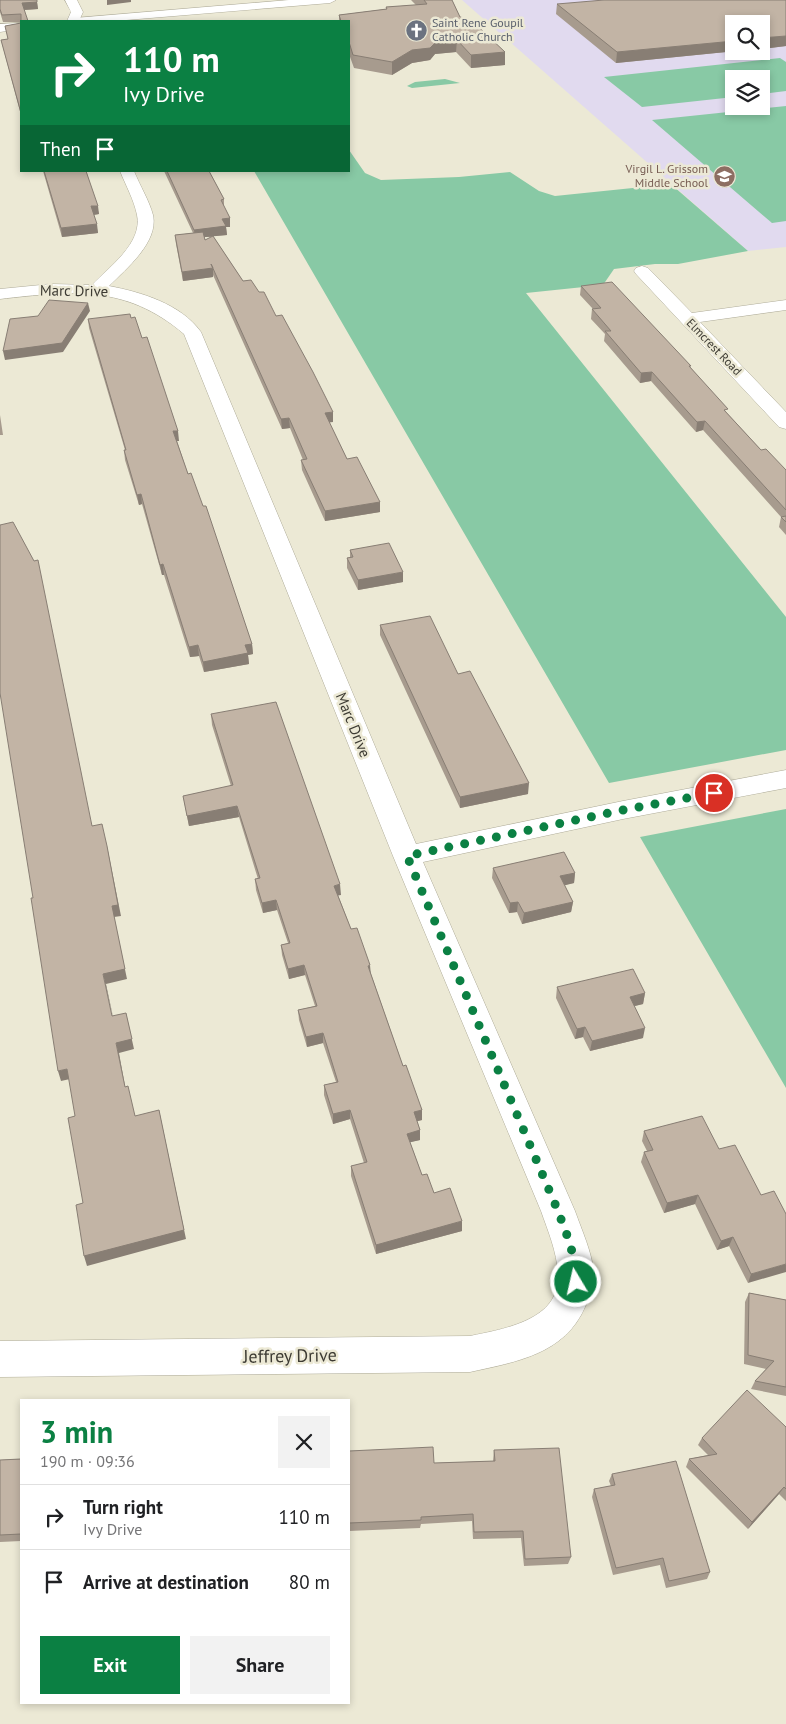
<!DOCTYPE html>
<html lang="en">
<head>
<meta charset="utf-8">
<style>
  :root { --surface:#fff; --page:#f2f2f2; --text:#202124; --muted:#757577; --line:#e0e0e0; --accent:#0b8043 }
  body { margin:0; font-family:"PT Sans",sans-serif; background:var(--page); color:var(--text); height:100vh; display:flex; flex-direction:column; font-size:19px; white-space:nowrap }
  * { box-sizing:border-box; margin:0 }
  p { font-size:16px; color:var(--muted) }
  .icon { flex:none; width:28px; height:28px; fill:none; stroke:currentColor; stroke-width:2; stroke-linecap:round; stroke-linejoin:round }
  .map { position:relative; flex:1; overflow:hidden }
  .sheet { position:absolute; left:20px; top:1399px; width:330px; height:305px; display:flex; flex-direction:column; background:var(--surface); border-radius:0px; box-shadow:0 2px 8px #0003 }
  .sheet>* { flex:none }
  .hud { position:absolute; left:20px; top:20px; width:330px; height:152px; border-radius:0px; box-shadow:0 2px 8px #0003; background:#0b8043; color:#fff; overflow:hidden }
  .fabs { position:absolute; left:725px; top:15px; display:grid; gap:10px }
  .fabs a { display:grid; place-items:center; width:45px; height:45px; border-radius:0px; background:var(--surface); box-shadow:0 2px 8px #0003; font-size:25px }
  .pin { position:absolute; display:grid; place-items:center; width:42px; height:42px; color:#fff; margin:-21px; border:2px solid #fff; border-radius:50%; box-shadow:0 1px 5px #0007 }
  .me { position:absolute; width:55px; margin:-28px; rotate:351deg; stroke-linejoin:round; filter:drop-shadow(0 0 4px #0008) }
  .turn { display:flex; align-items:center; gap:18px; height:105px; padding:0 20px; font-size:22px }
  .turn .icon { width:65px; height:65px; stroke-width:2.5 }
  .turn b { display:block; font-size:35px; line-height:42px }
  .then { display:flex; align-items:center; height:48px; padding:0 20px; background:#0003; gap:10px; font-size:19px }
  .round { display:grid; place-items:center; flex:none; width:52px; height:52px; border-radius:0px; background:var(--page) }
  .overview { display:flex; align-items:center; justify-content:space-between; height:85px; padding:0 20px }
  h1 { font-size:30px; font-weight:700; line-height:38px; color:var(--accent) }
  .cta { display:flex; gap:10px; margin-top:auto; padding:10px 20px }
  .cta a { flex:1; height:58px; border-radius:0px; background:var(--accent); color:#fff; font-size:20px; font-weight:700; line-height:58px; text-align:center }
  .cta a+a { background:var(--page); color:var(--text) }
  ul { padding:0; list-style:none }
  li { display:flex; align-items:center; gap:15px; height:65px; padding:0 20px; border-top:1px solid var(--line) }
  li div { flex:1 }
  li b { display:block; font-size:19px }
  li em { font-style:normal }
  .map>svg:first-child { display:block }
  .education { fill:#e1daef; fill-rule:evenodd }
  .green { fill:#88c9a5 }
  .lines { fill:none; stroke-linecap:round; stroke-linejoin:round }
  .minor-casing { stroke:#aeab98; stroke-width:1 }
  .major-casing { stroke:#aeab98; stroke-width:1 }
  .minor { fill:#fff; fill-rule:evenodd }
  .major { fill:#fff; fill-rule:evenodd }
  .wall { fill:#a79b8e; fill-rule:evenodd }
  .shaded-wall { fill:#887e74 }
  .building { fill:#c2b4a5; stroke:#887e74 }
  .route { stroke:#0b8043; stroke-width:9; stroke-dasharray:0 16.2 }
  .labels { text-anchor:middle; stroke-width:5; stroke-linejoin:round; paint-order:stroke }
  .far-worship-label { font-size:12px; fill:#5b616d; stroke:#ece9d5; text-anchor:start }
  .far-education-label { font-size:12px; fill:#785e54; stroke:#ece9d5; text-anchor:end }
  .far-street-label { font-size:12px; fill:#3d3b33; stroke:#ece9d5 }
  .street-label { font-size:15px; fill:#3d3b33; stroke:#ece9d5 }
  .near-street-label { font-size:18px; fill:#3d3b33; stroke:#ece9d5 }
</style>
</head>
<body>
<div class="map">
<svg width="786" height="1724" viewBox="0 0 786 1724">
  <rect width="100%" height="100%" fill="#ece9d5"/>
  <path class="education" d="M462 0H786V247L748 251ZM734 24H761V51H734ZM734 79H761V106H734Z"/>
  <path class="green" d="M780 58 786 62V91L761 94V79H734V97L642 107 604 77Z
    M445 79 460 83 412 88 407 86 415 82Z
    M786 106V221L772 223 652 120Z
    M349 150 365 173 381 180 459 177 510 172 539 191 555 196 662 185 673 186 748 251 678 264H655L614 269 603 285 526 293 786 617V750L609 783 254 171H349Z
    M786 809V1088L640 837Z"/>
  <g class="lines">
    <defs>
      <path id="minor" d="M65 0H77L83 12 79 21H67L71 12Z
        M120 171H134C140 186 149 200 153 215 159 242 126 269 109 286 141 292 181 304 201 332L416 844 623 801 786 770V788L623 819 423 862 575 1211C582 1231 592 1252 594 1274 595 1286 590 1296 585 1307 565 1354 516 1362 470 1372L0 1377V1341L470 1336C504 1329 561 1320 558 1274 557 1252 548 1231 541 1211L393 856 184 334C125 284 72 291 0 299V289L51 284 92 285C109 267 143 243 137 215 134 200 126 186 120 171Z
        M642 266 648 268 692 313 786 300V310L700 322 786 412V429L779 427 636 274 634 271 636 268Z"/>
      <path id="major" d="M289 0H336L330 3 114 21H69L75 18Z
        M21 23V29L0 32V24Z"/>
    </defs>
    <use href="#minor" class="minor-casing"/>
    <use href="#major" class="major-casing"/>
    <use href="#minor" class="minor"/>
    <use href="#major" class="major"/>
  </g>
  <path class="wall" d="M0 0 37 2 38 9 24 10 21 21V115L1 40 8 39 5 26 21 23V22H3L0 12Z
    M411 0H452L460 17 505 52V65L471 68 456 52 435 54 430 60 412 63 392 75 354 68 349 54V21H339V15L386 9V7L416 5Z
    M786 0V46L761 49V24L734 51H736L616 63 556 14 557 4Z
    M43 171H86L99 214 94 215 98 233 62 237Z
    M164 171H209L224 199V207L230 218V227H226L227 235 213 236 243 281 276 316 333 422H329L347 459 380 502V512L325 521 302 470 301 460H303L290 428 282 429 213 275V277L183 281 176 244 175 235 193 233ZM205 237H213L205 240Z
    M581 286 691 368 727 413 761 450 786 470V535L779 527 781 517 703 430 696 432 651 381 640 383 604 341 605 334 591 319 592 309H593L580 295Z
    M88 319 179 441H177L188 474 252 644 253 654 248 655 249 664 204 672 199 656 190 657 164 575H162L142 504 139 505 125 460 124 450H125L89 328Z
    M0 415 3 435H0Z
    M350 550 403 582 358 590 347 568V558L350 557Z
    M380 625 458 674 528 794 460 808 380 635Z
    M211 714 341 895H338L351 929 371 974 403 1066 422 1110V1120L417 1121 420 1130V1140L410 1142 422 1175 434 1193 462 1231 376 1254 351 1176V1166L364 1163 350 1119 333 1124 324 1095V1085L336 1082 323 1043 307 1047 299 1020 298 1010 315 1006 305 975 289 979 282 955 281 945 288 943 277 910 263 913 256 890 255 879H258L239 817 189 826 183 796 231 786 212 725Z
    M493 868 575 873 574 883 564 885 573 902 571 912 522 924 517 912 509 913 492 878Z
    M557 987 645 993 643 1004 634 1006 643 1038 590 1051 583 1037 575 1039 556 998Z
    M644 1131 719 1149 761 1195 786 1214 748 1283 729 1246 717 1250 695 1204 664 1213 641 1162 644 1152 647 1151 642 1141Z
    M749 1293 786 1300V1396L751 1389 755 1381 766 1369 744 1364 745 1302Z
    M786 1427V1501L779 1494 748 1529 686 1467 689 1459 708 1455 698 1445 702 1438Z
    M494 1450 571 1557 568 1564 524 1566 521 1538 473 1539 472 1521 421 1524 420 1528 349 1531V1451L434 1463 493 1461Z
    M21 1459V1541L0 1542V1460Z
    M612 1474 710 1572 707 1579 666 1588 660 1565 613 1575 592 1497 594 1489 611 1486 609 1481Z"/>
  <path class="shaded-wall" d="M107 0H131V2L107 5Z
    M37 2 38 9 23 10 22 3Z
    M786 36V46L761 49V38Z
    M457 40 456 52 435 54 430 60 412 63 392 75V62L412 50 436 42Z
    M734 41V51H736L616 63 617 52Z
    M505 52V65L471 68V55Z
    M91 206H98L99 214 92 215Z
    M230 218V227H226L227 235 195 238 194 230 222 219Z
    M97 224 98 233 62 237 61 228Z
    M213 268V277L183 281 182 272Z
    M88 303 90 311 63 352 5 360 3 351Z
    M652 372 651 381 640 383 641 373Z
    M333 412V422L325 423V413Z
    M289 418 290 428 282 429 281 419Z
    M705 421 703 430 696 432 697 422Z
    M173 431H178L179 441H175Z
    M141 494 142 504 139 505 137 495Z
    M380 502V512L325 521V511Z
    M163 564 164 575H162L160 565Z
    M403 572V582L358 590V580Z
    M252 644 253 654 248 655 249 664 204 672 203 662 245 645Z
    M198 645 199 656 190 657 189 647Z
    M529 783 528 794 460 808V797Z
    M237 806 239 817 189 826 187 816Z
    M107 846 121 916 114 917 127 979 106 984 115 1026 103 974 112 906Z
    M575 873 574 883 558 887 560 876Z
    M340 884 341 895 335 896 334 886Z
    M276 900 277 910 263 913 262 903Z
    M518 902 517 912 509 913 510 903Z
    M573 902 571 912 522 924 524 913Z
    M304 965 305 975 289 979 288 969Z
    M370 965 371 976 368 966Z
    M645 993 643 1004 627 1008 630 997Z
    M126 1013 134 1049 119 1053 127 1097 116 1043Z
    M585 1027 583 1037 575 1039 577 1029Z
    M645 1028 643 1038 590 1051 592 1041Z
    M323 1033V1043L307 1047 306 1037Z
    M67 1069 70 1079 61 1081 58 1071Z
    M159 1110 186 1239 87 1266 84 1256Z
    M350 1110V1119L333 1124V1114Z
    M422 1110V1120L414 1122V1112Z
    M420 1130V1140L407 1143V1134Z
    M698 1195 695 1204 664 1213 667 1203Z
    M462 1221V1231L376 1254V1245Z
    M733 1237 729 1246 717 1250 721 1241Z
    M786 1264V1272L748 1283 751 1274Z
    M784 1487 779 1494 748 1529 752 1522Z"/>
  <path class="building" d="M0 0H37V2L22 3 28 21H21V113L1 40 8 39 5 26 21 23V14L2 15 0 9Z
    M424 0H452L460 17 471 20 505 52 471 55 457 40 436 42 430 48 412 50 392 62 353 55 349 42V21H341L339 15 387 9 386 7 427 4Z
    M604 0H786V36L761 38V24H734V41L617 52 557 4Z
    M44 171H86L98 206H91L97 224 61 228Z
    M167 171H209L224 199 221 200 230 218 222 219 226 226 194 230Z
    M203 232 205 240 213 236 243 281 251 280 259 292H264L276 316 282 315 313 372 333 412 325 413 347 459 357 457 380 502 325 511 301 460 307 459 289 418 281 419 211 264 213 268 182 272 175 235Z
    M612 282 691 366H689L728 409 724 410 761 450 766 449 786 470V510L705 421 697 422 652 372 641 373 605 331H611L592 309 601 308 581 286Z
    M49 300 88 303 62 343 3 351 10 319 38 316Z
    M130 314 131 318 135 317 142 338 147 337 178 431H173L188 474 191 473 203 506H206L252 644 245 645 248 653 203 662 198 645 189 647 163 564 160 565 141 494 137 495 124 450H126L88 319Z
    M786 516V522L781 517Z
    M13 522 34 561 38 560 92 826 102 824 107 846 118 905 112 906 125 969 103 974 112 1016 126 1013 132 1039 116 1043 125 1087 128 1086 135 1116 159 1110 184 1230 84 1256 76 1205 83 1203 68 1118 75 1116 67 1069 58 1071 31 898H33L0 693V525Z
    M389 543 403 572 358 580 347 558 353 557 350 550Z
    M430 616 458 674 470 671 529 783 460 797 380 625Z
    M276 702 340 884 334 886 351 929 357 928 370 965 368 966 403 1066 406 1065 422 1110 414 1112 420 1130 407 1134 422 1175 427 1174 434 1193 450 1188 462 1221 376 1245 351 1166 367 1162 350 1110 333 1114 324 1085 338 1082 323 1033 306 1037 298 1010 317 1006 304 965 288 969 281 945 290 943 276 900 262 903 255 879 260 878 237 806 187 816 183 796 233 785 211 714Z
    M564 852 575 873 560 876 573 902 524 913 518 902 510 903 493 868Z
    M633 969 645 993 630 997 645 1028 592 1041 585 1027 577 1029 557 987Z
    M702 1116 719 1149 735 1145 761 1195 774 1191 786 1214V1264L751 1274 733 1237 721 1241 698 1195 667 1203 644 1152 653 1150 644 1131Z
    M749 1293 786 1300V1387L755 1381 774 1361 748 1355Z
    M747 1390 786 1427V1489L784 1487 752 1522 689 1459 717 1454 702 1438Z
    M433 1447 434 1463 495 1461 494 1450 559 1448 571 1557 525 1559 523 1531 474 1532 473 1514 421 1517V1520L349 1523V1451Z
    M21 1459V1534L0 1535V1460Z
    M676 1461 710 1572 669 1581 663 1558 616 1568 594 1489 615 1485 612 1474Z"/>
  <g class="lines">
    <path class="route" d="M576 1282 571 1246 558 1211 407 856 623 810 714 793"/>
  </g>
  <defs>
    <symbol id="church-disc" viewBox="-11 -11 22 22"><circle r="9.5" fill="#6b7280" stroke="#ece9d5"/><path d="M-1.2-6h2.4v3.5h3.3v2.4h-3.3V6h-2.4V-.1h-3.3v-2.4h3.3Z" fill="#fff"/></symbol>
    <symbol id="school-disc" viewBox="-11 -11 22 22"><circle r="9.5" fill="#8d6e63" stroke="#ece9d5"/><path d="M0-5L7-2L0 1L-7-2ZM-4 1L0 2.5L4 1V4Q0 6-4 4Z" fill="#fff"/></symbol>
  </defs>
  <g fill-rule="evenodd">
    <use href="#church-disc" x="404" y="18" width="25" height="25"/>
    <use href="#school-disc" x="712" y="164" width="25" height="25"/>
  </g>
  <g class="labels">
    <g class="far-worship-label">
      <text x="432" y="27">Saint Rene Goupil<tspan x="432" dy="14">Catholic Church</tspan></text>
    </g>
    <g class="far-education-label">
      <text x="708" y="173">Virgil L. Grissom<tspan x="708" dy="14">Middle School</tspan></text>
    </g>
    <g class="far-street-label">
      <text transform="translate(714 347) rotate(46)" y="4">Elmcrest Road</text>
    </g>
    <g class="street-label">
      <text transform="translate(74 291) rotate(1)" y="5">Marc Drive</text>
      <text transform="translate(353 725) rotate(68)" y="5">Marc Drive</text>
    </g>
    <g class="near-street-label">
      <text transform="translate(290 1356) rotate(-1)" y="6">Jeffrey Drive</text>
    </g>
  </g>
</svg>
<div class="fabs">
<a><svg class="icon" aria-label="search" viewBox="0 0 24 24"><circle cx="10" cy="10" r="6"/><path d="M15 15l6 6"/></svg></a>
<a><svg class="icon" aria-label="layers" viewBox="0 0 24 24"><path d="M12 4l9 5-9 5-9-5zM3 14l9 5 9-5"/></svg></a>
</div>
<div class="pin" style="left:714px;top:793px;background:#d93025"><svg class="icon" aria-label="arrive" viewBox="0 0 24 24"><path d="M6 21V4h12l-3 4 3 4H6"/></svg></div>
<svg class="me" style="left:576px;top:1282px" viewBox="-20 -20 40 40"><circle r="17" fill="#0b8043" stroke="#fff" stroke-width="3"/><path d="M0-11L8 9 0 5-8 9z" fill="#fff"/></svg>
<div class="hud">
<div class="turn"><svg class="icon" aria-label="right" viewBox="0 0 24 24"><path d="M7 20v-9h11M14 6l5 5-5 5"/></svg><div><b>110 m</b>Ivy Drive</div></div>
<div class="then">Then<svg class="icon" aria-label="arrive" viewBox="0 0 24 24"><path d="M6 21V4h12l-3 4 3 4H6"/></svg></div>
</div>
<section class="sheet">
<div class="overview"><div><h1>3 min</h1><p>190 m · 09:36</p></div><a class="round"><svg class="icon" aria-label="close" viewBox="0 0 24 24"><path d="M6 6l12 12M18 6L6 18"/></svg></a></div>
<ul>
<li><svg class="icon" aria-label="right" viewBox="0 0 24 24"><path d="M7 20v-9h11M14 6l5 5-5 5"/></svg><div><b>Turn right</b><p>Ivy Drive</p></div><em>110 m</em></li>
<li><svg class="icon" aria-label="arrive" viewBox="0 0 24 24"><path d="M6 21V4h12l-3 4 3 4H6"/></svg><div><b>Arrive at destination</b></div><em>80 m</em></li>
</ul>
<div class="cta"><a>Exit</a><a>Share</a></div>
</section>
</div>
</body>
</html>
